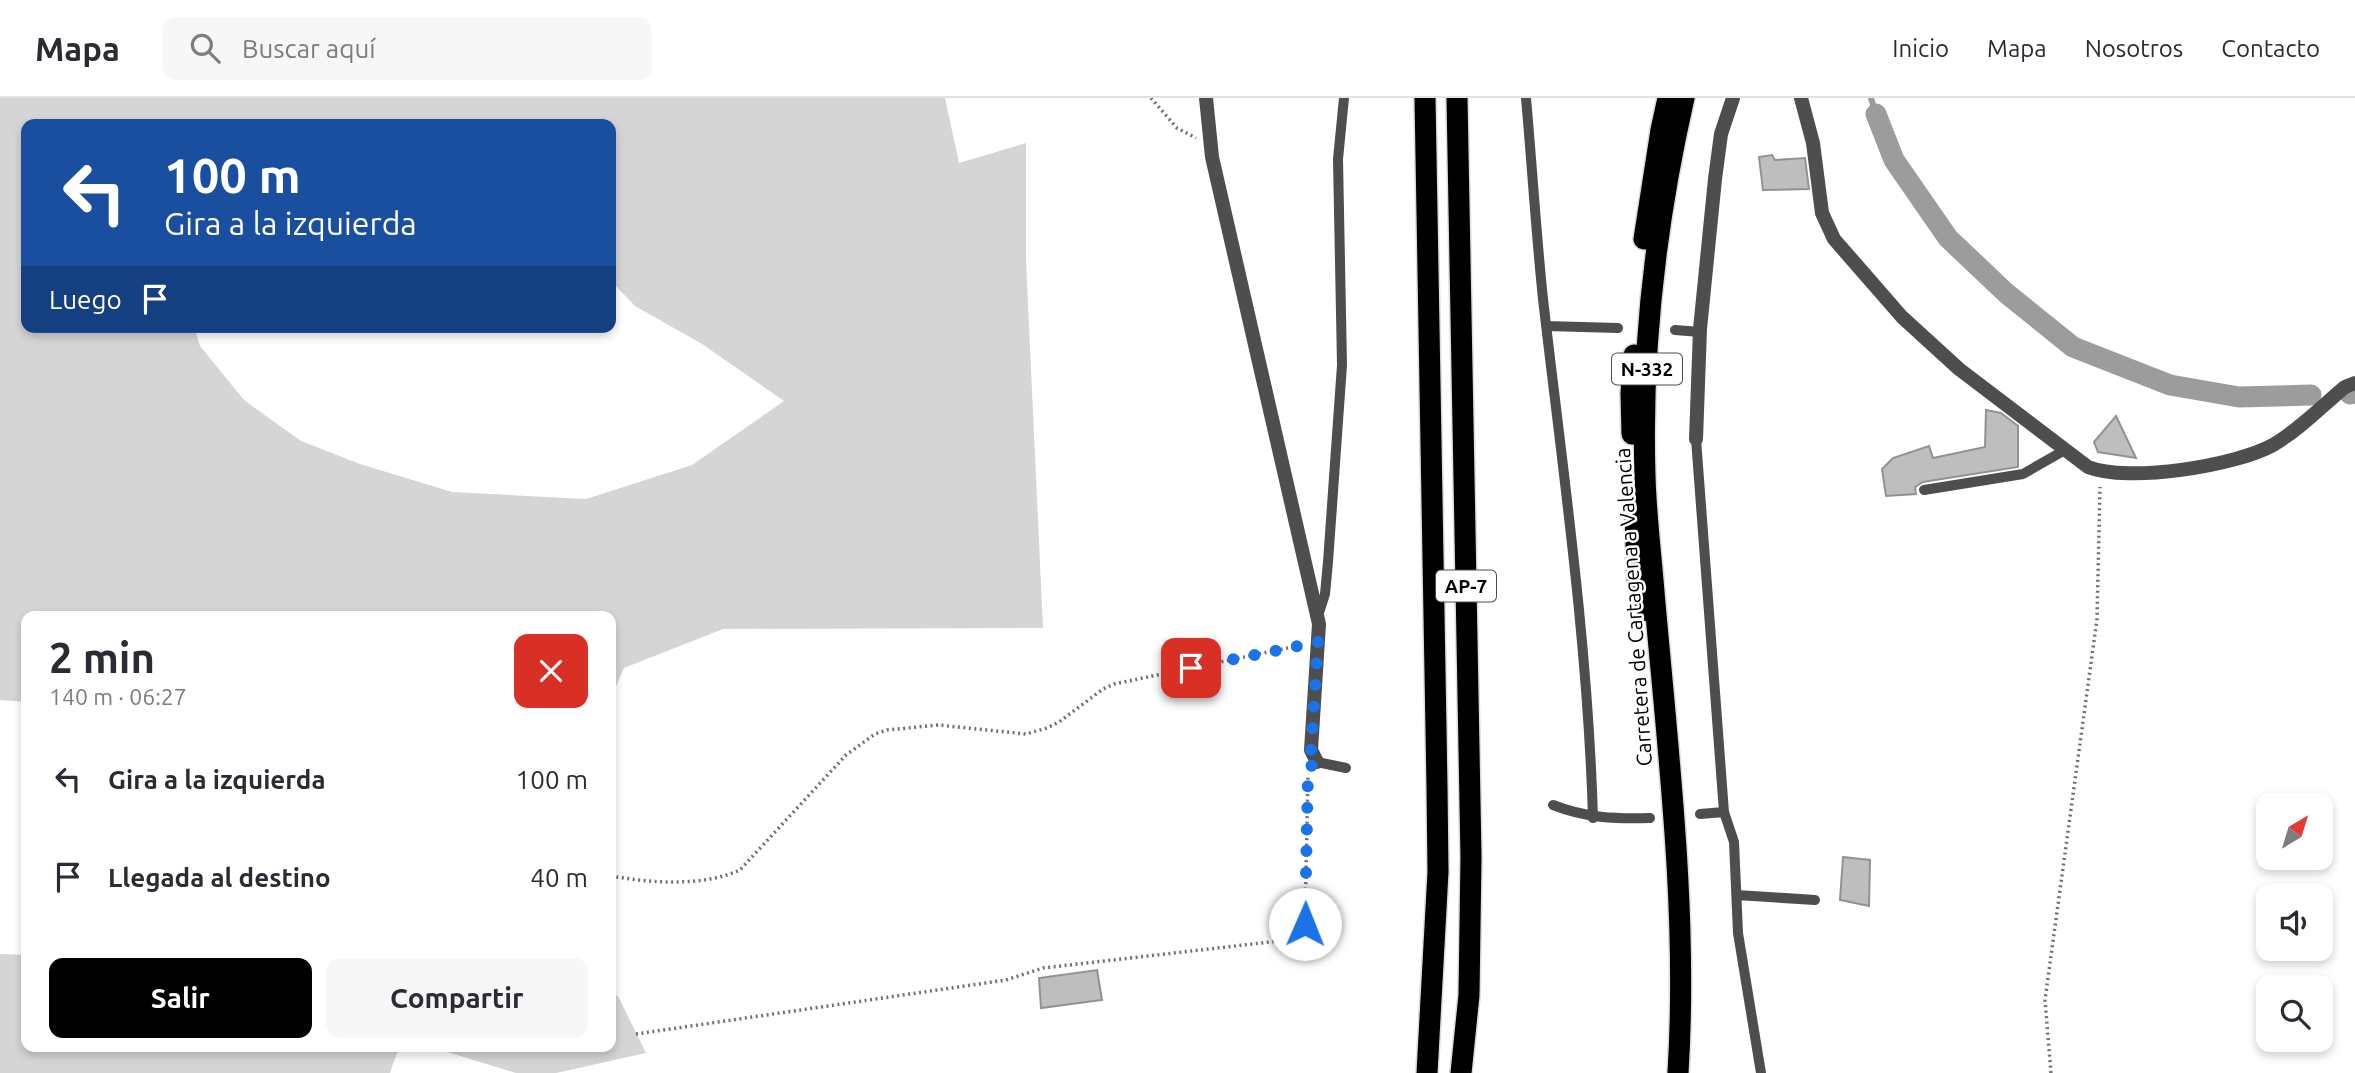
<!DOCTYPE html>
<html lang="es">
<head>
<meta charset="utf-8">
<style>
  :root { --surface:#fff; --page:#f7f7f7; --text:#2b2b33; --muted:#7c7c81; --line:#e1e1e2; --accent:#000 }
  body { margin:0; font-family:Ubuntu,sans-serif; background:var(--page); color:var(--text); height:100vh; display:flex; flex-direction:column; font-size:26px; white-space:nowrap }
  * { box-sizing:border-box; margin:0 }
  p { font-size:23px; color:var(--muted) }
  .icon { flex:none; width:38px; height:38px; fill:none; stroke:currentColor; stroke-width:2; stroke-linecap:round; stroke-linejoin:round }
  .map { position:relative; flex:1; overflow:hidden }
  .details { position:absolute; left:21px; top:513px; width:595px; height:441px; display:flex; flex-direction:column; background:var(--surface); border-radius:14px; box-shadow:0 4px 10px #0003 }
  .details>* { flex:none }
  .hud { position:absolute; left:21px; top:21px; width:595px; height:214px; border-radius:14px; box-shadow:0 4px 10px #0003; background:#1a4fa0; color:#fff; overflow:hidden }
  .needle { width:46px; rotate:38deg }
  .buttons { position:absolute; left:2256px; top:695px; display:grid; gap:14px }
  .buttons a { display:grid; place-items:center; width:77px; height:77px; border-radius:14px; background:var(--surface); box-shadow:0 4px 10px #0003; font-size:35px }
  .pin { position:absolute; display:grid; place-items:center; width:60px; height:60px; color:#fff; margin:-30px; border-radius:14px; box-shadow:0 4px 10px #0006 }
  .me { position:absolute; width:77px; margin:-38px; rotate:1deg; stroke-linejoin:round; filter:drop-shadow(0 0 5px #0008) }
  .turn { display:flex; align-items:center; gap:24px; height:147px; padding:0 28px; font-size:32px }
  .turn .icon { width:91px; height:91px; stroke-width:2.5 }
  .turn b { display:block; font-size:49px; line-height:60px }
  .then { display:flex; align-items:center; height:66px; padding:0 28px; background:#0003; gap:14px; font-size:26px }
  .round { display:grid; place-items:center; flex:none; width:74px; height:74px; border-radius:14px; background:var(--page) }
  .head { display:flex; align-items:center; justify-content:space-between; height:119px; padding:0 28px }
  h1 { font-size:42px; font-weight:700; line-height:52px }
  .button { display:flex; gap:14px; margin-top:auto; padding:14px 28px }
  .button a { flex:1; height:80px; border-radius:14px; background:var(--accent); color:#fff; font-size:28px; font-weight:700; line-height:80px; text-align:center }
  .button a+a { background:var(--page); color:var(--text) }
  ul { padding:0; list-style:none }
  li { display:flex; align-items:center; gap:21px; height:98px; padding:0 28px }
  li div { flex:1 }
  li b { display:block; font-size:26px }
  li em { font-style:normal }
  header { display:flex; align-items:center; gap:42px; box-sizing:border-box; height:98px; padding:0 35px; background:var(--surface); border-bottom:2px solid var(--line) }
  header strong { font-size:33px }
  nav { display:flex; gap:38px; margin-inline-start:auto; font-size:24px }
  .search { width:490px; height:63px; background:var(--page); display:flex; align-items:center; gap:18px; box-sizing:border-box; padding:0 24px; border-radius:14px; color:var(--muted); font-size:26px }
  .map>svg:first-child { display:block }
  .green { fill:#d5d5d5; fill-rule:evenodd }
  .lines { fill:none; stroke-linecap:round; stroke-linejoin:round }
  .stream { stroke:#9c9c9c; stroke-width:6 }
  .canal { stroke:#9c9c9c; stroke-width:21 }
  .building { fill:#bebebe; stroke:#929292; stroke-width:2 }
  .highway-casing { stroke:#dbdbdb; stroke-width:24 }
  .path { stroke:#707070; stroke-width:3.5; stroke-dasharray:2 3.5; stroke-linecap:butt }
  .lane { stroke:#4e4e4e; stroke-width:10 }
  .street { stroke:#4e4e4e; stroke-width:14 }
  .highway { stroke:#000; stroke-width:21 }
  .route { stroke:#1a73e8; stroke-width:12; stroke-dasharray:0 21.6 }
  .labels { text-anchor:middle; stroke-width:5; stroke-linejoin:round; paint-order:stroke }
  .shield { fill:#fff; stroke:#4c4c4c; stroke-width:2 }
  .shield-label { font-size:19px; font-weight:bold; fill:#000 }
  .street-label { font-size:21px; fill:#000; stroke:#fff }
</style>
</head>
<body>
<header>
<strong>Mapa</strong>
<div class="search"><svg class="icon" aria-label="search" viewBox="0 0 24 24"><circle cx="10" cy="10" r="6"/><path d="M15 15l6 6"/></svg>Buscar aquí</div>
<nav><a>Inicio</a><a>Mapa</a><a>Nosotros</a><a>Contacto</a></nav>
</header>
<div class="map">
<svg width="2355" height="975" viewBox="0 0 2355 975">
  <rect width="100%" height="100%" fill="#fff"/>
  <path class="green" d="M0 0H945L959 65 1026 45V163L1043 530 723 531 624 570 611 600V518H26V604L0 602ZM26 26H611V183L635 208 702 246 784 303 692 367 586 401 452 394 360 366 301 343 244 302 200 248 194 229H26Z
    M0 856 26 857V948L399 949 390 975H0Z
    M611 897 618 898 646 955 556 975H516L431 949 611 948Z"/>
  <g class="lines">
    <path class="stream" d="M1871 0 1876 16"/>
    <path class="canal" d="M1876 16 1894 62 1948 140 2006 195 2073 249 2170 287 2239 299 2311 297
      M2350 296 2355 295"/>
  </g>
  <path class="building" d="M1772 57 1775 62 1805 60 1809 91 1763 92 1759 59Z
    M1986 312 2001 315 2018 328V369L1923 384 1915 389 1916 396 1886 398 1882 371 1893 360 1929 348 1933 360 1985 349Z
    M2116 318 2136 360 2098 354 2094 344Z
    M1843 759 1870 762 1869 808 1840 802Z
    M1097 872 1102 902 1041 910 1039 880Z"/>
  <g class="lines">
    <defs>
      <path id="highway" d="M1425 0 1437 689 1438 774 1427 975
        M1457 0 1471 759 1469 897 1461 975
        M1644 141 1661 32 1668 0
        M1632 336 1631 295 1634 257
        M1635 414 1637 479 1648 513
        M1678 975C1688 814 1668 655 1654 494 1651 456 1646 417 1645 378 1641 251 1656 123 1684 0"/>
    </defs>
    <use href="#highway" class="highway-casing"/>
    <path class="path" d="M1151 0 1177 30 1196 40
      M611 778C651 785 702 789 740 772L846 657 875 636 887 632 938 627 1026 636 1047 630 1059 624 1103 591 1114 586 1302 547
      M636 936 1006 882 1043 870 1296 841 1302 837 1305 826 1308 676
      M2051 975 2045 902 2097 521 2100 389"/>
    <path class="lane" d="M1526 0C1532 67 1536 134 1543 201 1563 374 1588 546 1593 720
      M1546 228 1618 230
      M1675 232 1700 234
      M1696 341 1724 714 1734 744 1738 835 1761 975
      M1924 392 2023 376 2065 352
      M1318 518 1325 496 1328 464 1342 267 1338 61 1344 0
      M1317 664 1346 670
      M1553 707C1586 720 1615 721 1650 720
      M1700 716 1724 714
      M1737 797 1815 802"/>
    <path class="street" d="M1206 0 1212 59 1319 526 1311 652 1317 664
      M1801 0 1813 45 1822 115 1834 141 1902 219 1959 271 2088 369C2128 385 2235 368 2273 347 2299 332 2322 308 2345 289L2355 285
      M1696 341 1700 231 1715 81 1721 36 1733 0"/>
    <use href="#highway" class="highway"/>
  </g>
  <g class="lines">
    <path class="route" d="M1191 570 1318 544 1311 652 1318 664 1311 668 1308 674 1305 826"/>
  </g>
  <g class="labels">
    <g class="shield">
      <rect x="1612" y="255.5" width="70" height="31" rx="5"/>
      <rect x="1436" y="472.5" width="60" height="31" rx="5"/>
    </g>
    <g class="shield-label">
      <text x="1647" y="278">N-332</text>
      <text x="1466" y="495">AP-7</text>
    </g>
    <g class="street-label">
      <text transform="translate(1634 509) rotate(-94)" y="7">Carretera de Cartagena a Valencia</text>
    </g>
  </g>
</svg>
<div class="buttons">
<a><svg class="needle" viewBox="-14 -14 28 28"><path d="M0-13l5 13h-10z" fill="#e53935"/><path d="M0 13l5-13h-10z" fill="#7c7c81"/></svg></a>
<a><svg class="icon" aria-label="sound" viewBox="0 0 24 24"><path d="M4 9h4l5-4v14l-5-4H4zM17 9q2 3 0 6"/></svg></a>
<a><svg class="icon" aria-label="search" viewBox="0 0 24 24"><circle cx="10" cy="10" r="6"/><path d="M15 15l6 6"/></svg></a>
</div>
<div class="pin" style="left:1191px;top:570px;background:#d93025"><svg class="icon" aria-label="arrive" viewBox="0 0 24 24"><path d="M6 21V4h12l-3 4 3 4H6"/></svg></div>
<svg class="me" style="left:1305px;top:826px" viewBox="-20 -20 40 40"><circle r="19" fill="#fff"/><path d="M0-13L10 11 0 6-10 11z" fill="#1a73e8"/></svg>
<div class="hud">
<div class="turn"><svg class="icon" aria-label="left" viewBox="0 0 24 24"><path d="M17 20v-9H6M10 6l-5 5 5 5"/></svg><div><b>100 m</b>Gira a la izquierda</div></div>
<div class="then">Luego<svg class="icon" aria-label="arrive" viewBox="0 0 24 24"><path d="M6 21V4h12l-3 4 3 4H6"/></svg></div>
</div>
<section class="details">
<div class="head"><div><h1>2 min</h1><p>140 m · 06:27</p></div><a class="round" style="background:#d93025;color:#fff"><svg class="icon" aria-label="close" viewBox="0 0 24 24"><path d="M6 6l12 12M18 6L6 18"/></svg></a></div>
<ul>
<li><svg class="icon" aria-label="left" viewBox="0 0 24 24"><path d="M17 20v-9H6M10 6l-5 5 5 5"/></svg><div><b>Gira a la izquierda</b></div><em>100 m</em></li>
<li><svg class="icon" aria-label="arrive" viewBox="0 0 24 24"><path d="M6 21V4h12l-3 4 3 4H6"/></svg><div><b>Llegada al destino</b></div><em>40 m</em></li>
</ul>
<div class="button"><a>Salir</a><a>Compartir</a></div>
</section>
</div>
</body>
</html>
